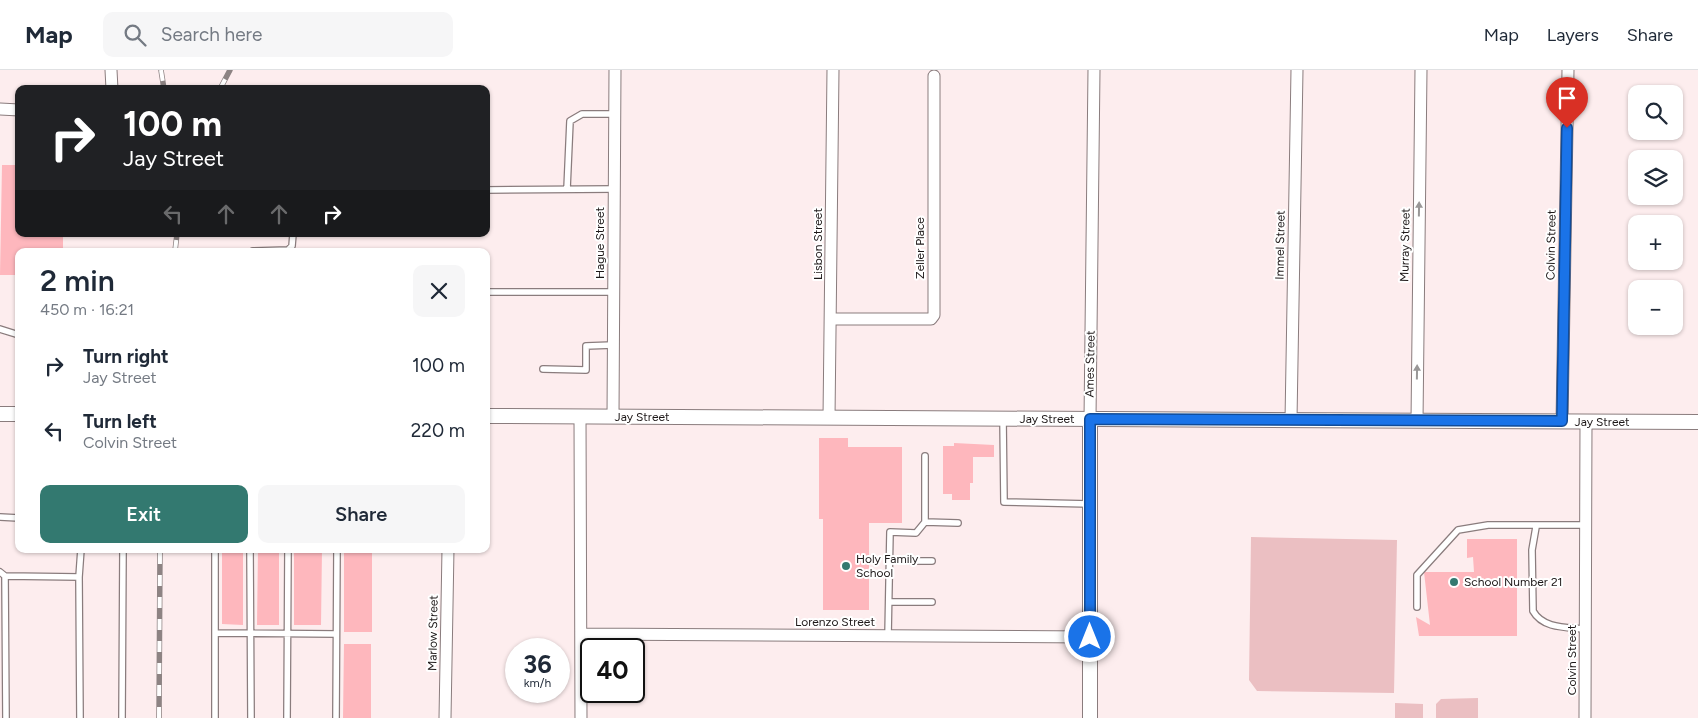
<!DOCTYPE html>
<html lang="en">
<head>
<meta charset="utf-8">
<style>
  :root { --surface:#fff; --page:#f6f6f7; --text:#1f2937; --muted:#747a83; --line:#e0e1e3; --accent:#337970 }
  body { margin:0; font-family:Figtree,sans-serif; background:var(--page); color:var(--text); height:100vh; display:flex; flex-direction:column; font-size:19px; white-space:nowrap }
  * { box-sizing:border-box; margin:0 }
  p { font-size:16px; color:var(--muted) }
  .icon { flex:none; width:28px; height:28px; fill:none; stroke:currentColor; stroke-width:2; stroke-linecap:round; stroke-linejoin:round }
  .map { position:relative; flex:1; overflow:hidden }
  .drawer { position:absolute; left:15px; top:178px; width:475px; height:305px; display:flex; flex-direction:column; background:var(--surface); border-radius:10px; box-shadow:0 1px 4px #0004 }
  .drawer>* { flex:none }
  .hud { position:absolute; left:15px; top:15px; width:475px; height:152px; border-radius:10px; box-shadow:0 1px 4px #0004; background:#202124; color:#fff; overflow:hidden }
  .tools { position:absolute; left:1628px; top:15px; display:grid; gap:10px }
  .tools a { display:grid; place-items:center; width:55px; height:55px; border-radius:10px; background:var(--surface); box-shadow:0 1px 4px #0004; font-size:25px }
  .speed { position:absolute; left:505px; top:568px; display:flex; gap:10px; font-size:25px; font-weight:700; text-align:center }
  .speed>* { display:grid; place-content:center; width:65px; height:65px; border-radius:50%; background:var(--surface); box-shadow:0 1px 4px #0004; line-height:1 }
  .speed small { font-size:12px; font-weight:400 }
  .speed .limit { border:2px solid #111; border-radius:8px; background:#fff; color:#111 }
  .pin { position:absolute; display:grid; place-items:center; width:42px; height:42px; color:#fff; margin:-51px -21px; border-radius:50% 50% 50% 0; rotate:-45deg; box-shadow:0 0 5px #0007 }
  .pin .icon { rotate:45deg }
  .me { position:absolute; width:55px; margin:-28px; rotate:0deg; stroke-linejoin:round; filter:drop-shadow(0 0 4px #0008) }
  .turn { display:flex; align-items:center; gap:18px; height:105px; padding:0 25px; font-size:22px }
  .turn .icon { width:65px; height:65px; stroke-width:2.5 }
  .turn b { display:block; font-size:35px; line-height:42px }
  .lanes { display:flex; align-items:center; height:48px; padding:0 25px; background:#0003; justify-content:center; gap:25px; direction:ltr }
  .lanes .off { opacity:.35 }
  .round { display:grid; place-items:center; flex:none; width:52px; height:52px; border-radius:10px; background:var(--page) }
  .summary { display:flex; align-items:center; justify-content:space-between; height:85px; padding:0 25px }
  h1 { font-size:30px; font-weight:600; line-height:38px }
  .action { display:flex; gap:10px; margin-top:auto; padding:10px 25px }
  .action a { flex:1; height:58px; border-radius:10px; background:var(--accent); color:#fff; font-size:20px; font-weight:600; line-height:58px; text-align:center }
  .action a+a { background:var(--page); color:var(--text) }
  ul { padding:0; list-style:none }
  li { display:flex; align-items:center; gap:15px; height:65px; padding:0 25px }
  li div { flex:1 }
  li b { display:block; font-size:19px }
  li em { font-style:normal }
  header { display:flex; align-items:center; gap:30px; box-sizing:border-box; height:70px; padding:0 25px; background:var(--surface); border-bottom:1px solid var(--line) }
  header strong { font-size:24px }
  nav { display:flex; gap:28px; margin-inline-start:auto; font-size:18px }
  .search { width:350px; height:45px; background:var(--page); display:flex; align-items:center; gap:12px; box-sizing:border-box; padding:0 18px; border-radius:10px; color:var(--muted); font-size:19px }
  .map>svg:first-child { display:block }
  .green { fill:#ebbfc2 }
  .building { fill:#feb7bd }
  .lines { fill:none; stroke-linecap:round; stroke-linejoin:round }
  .service-casing { stroke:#8a7c7d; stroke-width:8 }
  .minor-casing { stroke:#8a7c7d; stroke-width:13 }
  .tertiary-casing { stroke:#8a7c7d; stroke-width:16 }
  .service { stroke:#fff; stroke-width:5.5 }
  .minor { stroke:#fff; stroke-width:11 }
  .tertiary { stroke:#fff; stroke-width:14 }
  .rail-casing { stroke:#8d8383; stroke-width:5.5 }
  .rail { stroke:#fff; stroke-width:4; stroke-dasharray:11; stroke-linecap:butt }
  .oneway { fill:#999797 }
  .route-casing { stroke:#114b97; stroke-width:12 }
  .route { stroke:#1a73e8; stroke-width:9 }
  .poi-dot { fill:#337970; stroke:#fff; stroke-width:2 }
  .labels { text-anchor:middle; stroke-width:4; stroke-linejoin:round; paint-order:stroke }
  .street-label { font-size:12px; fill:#1d1818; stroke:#fff }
  .poi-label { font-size:12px; fill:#1d1818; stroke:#fff; text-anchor:start }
</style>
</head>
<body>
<header>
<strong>Map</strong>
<div class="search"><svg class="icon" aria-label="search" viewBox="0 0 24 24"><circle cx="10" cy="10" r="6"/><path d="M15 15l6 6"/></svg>Search here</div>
<nav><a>Map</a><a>Layers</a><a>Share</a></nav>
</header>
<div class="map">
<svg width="1698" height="648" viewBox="0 0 1698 648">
  <rect width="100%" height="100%" fill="#fdedee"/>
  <path class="green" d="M1251 467 1397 470 1394 623 1257 621 1249 610Z
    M1478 628V648H1436V634L1441 629Z
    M1395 633 1423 634V648H1395Z"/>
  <path class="building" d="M2 95H19V164H63V181H19V205H0Z
    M819 368H848V377H902V453H869V540H823V449H819Z
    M954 373 994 375V387H973V413H970V430H952V424H943V376H954Z
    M1467 469H1517V566H1419L1416 547 1430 555 1424 502H1474L1473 487 1467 488Z
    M222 479H243V555L222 554Z
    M258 479H279V555H257Z
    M294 479H322L321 555H294Z
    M344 479H372V562H344Z
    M344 574H371V648H343Z"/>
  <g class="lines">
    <defs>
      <path id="service" d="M567 119 570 51 582 44H615
        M486 120 614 119
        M253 181 288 180 292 176 293 164
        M486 222H614
        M0 259 19 265
        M543 299 586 300V276L613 275
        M1003 349 1004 432 1090 434
        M0 447 19 448
        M925 452 958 453
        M1536 457 1532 480 1533 541C1543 559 1567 557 1585 559
        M215 479V648
        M250 479 251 648
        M890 491H932
        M0 502 5 506 6 648
        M5 506 79 507 81 479
        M79 507 80 648
        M889 532H932
        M1417 537V505L1458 460 1488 455H1586
        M215 563 336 564
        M888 566 890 462 916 463 925 452V386
        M122 648 123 479
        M287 648 288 479
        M336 648 337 479"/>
      <path id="minor" d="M111 0 112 19
        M0 39 19 40
        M831 249H931L934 245V6
        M580 347 581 648
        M613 347 615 0
        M829 348 833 0
        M1090 349 1094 0
        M1291 350 1297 0
        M1417 351 1421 0
        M1562 351 1568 0
        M581 564 1090 567
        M445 648 448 479
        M1585 648 1586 352"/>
      <path id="tertiary" d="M0 344H19
        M486 346 1698 352
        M1090 349V648"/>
    </defs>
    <use href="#service" class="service-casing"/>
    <use href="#minor" class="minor-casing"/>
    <use href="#tertiary" class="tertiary-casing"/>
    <use href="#service" class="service"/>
    <use href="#minor" class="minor"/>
    <use href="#tertiary" class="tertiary"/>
    <defs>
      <path id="rail" d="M161 0 164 19
        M220 19 230 0
        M175 181 177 164
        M159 648 160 479"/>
    </defs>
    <use href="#rail" class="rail-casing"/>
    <use href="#rail" class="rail"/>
  </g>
  <defs><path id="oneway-solid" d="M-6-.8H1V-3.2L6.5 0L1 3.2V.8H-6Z" transform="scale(1.25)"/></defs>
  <g class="oneway">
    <use href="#oneway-solid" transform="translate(1419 139) rotate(-89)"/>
    <use href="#oneway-solid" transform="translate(1417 302) rotate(-89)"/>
  </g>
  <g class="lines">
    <defs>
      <path id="route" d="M1090 567V349L1562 351 1567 58"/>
    </defs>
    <use href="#route" class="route-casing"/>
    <use href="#route" class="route"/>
  </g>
  <g class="poi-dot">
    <circle cx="846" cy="496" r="5"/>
    <circle cx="1454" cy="512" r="5"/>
  </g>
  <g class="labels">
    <g class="street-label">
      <text transform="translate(600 173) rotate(-90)" y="4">Hague Street</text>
      <text transform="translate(818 174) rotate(-90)" y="4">Lisbon Street</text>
      <text transform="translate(1280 175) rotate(-89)" y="4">Immel Street</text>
      <text transform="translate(1405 175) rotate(-89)" y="4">Murray Street</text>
      <text transform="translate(1551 175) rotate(-89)" y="4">Colvin Street</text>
      <text transform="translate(920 178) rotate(-90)" y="4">Zeller Place</text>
      <text transform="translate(1090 294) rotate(-89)" y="4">Ames Street</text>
      <text x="642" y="351">Jay Street</text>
      <text x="1047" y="353">Jay Street</text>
      <text x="1602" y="356">Jay Street</text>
      <text x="835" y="556">Lorenzo Street</text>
      <text transform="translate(433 563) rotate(-89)" y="4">Marlow Street</text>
      <text transform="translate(1572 590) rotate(-90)" y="4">Colvin Street</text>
    </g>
    <g class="poi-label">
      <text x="856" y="493">Holy Family<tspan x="856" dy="14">School</tspan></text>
      <text x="1464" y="516">School Number 21</text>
    </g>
  </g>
</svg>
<div class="tools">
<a><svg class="icon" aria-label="search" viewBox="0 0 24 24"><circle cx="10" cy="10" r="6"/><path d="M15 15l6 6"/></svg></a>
<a><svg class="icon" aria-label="layers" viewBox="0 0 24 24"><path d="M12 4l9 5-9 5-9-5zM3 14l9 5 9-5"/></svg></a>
<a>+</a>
<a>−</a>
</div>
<div class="speed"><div>36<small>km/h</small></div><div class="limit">40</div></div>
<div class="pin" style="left:1567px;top:58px;background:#d93025"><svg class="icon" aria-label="arrive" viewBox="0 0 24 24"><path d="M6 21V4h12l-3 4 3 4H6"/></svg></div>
<svg class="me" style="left:1090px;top:567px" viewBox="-20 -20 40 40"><circle r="17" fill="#1a73e8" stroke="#fff" stroke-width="3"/><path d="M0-11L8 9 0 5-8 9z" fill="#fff"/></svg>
<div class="hud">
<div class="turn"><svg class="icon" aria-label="right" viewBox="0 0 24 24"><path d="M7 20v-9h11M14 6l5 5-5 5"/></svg><div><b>100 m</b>Jay Street</div></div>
<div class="lanes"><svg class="icon off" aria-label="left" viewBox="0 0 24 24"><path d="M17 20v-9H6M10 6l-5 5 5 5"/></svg><svg class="icon off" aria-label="ahead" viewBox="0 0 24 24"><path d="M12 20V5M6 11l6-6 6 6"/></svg><svg class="icon off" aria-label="ahead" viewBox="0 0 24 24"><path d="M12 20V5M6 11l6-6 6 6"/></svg><svg class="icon" aria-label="right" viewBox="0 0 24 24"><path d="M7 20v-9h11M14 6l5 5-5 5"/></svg></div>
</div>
<section class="drawer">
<div class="summary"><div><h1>2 min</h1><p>450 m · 16:21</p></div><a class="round"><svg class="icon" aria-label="close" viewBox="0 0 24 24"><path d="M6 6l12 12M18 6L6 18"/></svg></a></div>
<ul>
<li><svg class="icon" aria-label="right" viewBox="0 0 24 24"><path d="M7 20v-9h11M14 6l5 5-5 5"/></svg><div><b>Turn right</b><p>Jay Street</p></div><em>100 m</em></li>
<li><svg class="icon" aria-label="left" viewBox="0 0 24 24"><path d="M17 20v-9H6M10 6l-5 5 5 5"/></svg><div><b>Turn left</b><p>Colvin Street</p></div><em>220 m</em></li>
</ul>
<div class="action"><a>Exit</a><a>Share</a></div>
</section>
</div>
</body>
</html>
